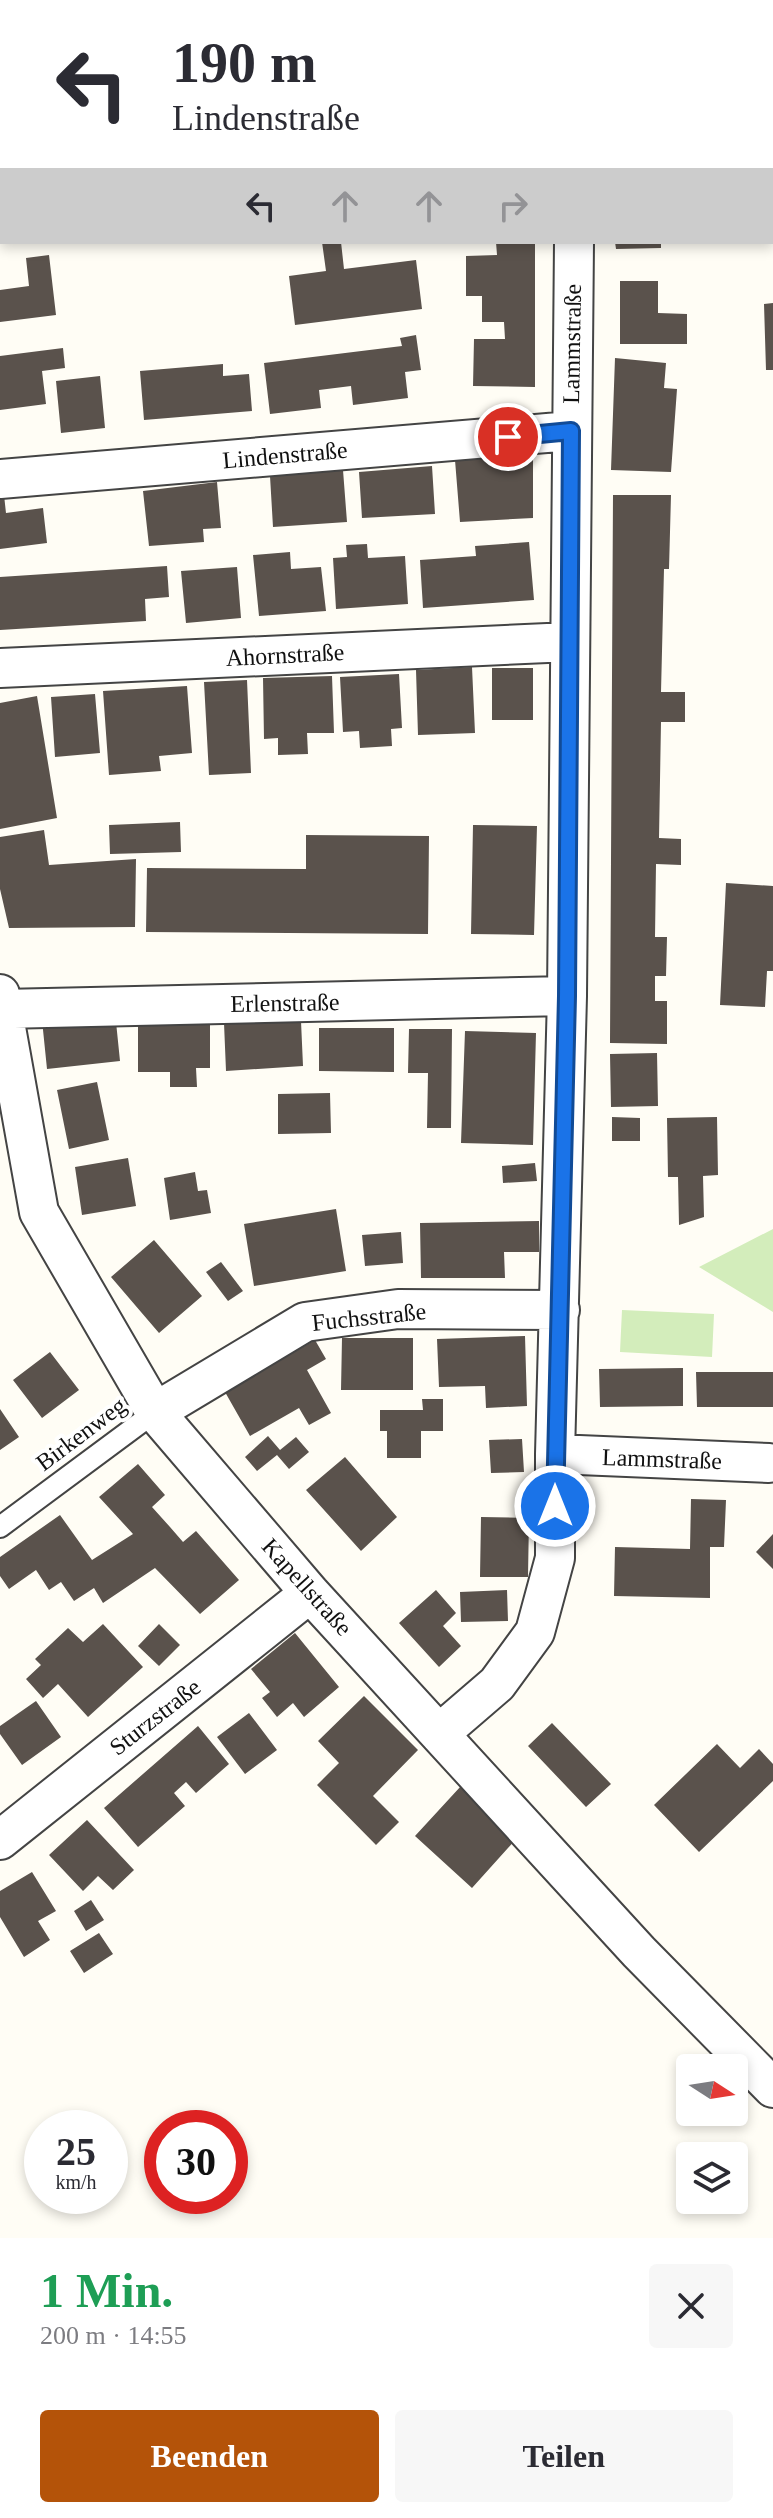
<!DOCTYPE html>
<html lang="de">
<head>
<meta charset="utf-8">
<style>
  :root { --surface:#fff; --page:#f7f7f7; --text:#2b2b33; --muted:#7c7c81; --accent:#b45309 }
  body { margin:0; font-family:"Times New Roman",serif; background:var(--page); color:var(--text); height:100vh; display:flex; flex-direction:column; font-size:30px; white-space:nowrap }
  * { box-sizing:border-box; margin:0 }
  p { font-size:26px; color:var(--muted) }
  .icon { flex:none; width:44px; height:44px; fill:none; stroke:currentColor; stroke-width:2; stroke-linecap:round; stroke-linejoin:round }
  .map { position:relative; height:2238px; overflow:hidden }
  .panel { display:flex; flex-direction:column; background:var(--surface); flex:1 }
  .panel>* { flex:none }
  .hud { position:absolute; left:0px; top:0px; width:774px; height:244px; box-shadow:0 4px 12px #0003; background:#fff; color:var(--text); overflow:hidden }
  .needle { width:52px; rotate:102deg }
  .buttons { position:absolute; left:676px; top:2054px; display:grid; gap:16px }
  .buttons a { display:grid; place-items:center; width:72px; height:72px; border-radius:8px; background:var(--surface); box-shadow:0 4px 12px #0003; font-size:40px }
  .speed { position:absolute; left:24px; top:2110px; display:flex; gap:16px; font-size:40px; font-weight:700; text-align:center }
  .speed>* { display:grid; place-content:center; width:104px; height:104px; border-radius:50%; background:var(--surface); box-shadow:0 4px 12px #0003; line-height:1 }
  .speed small { font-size:20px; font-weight:400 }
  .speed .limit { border:12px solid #d22; background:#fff; color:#111 }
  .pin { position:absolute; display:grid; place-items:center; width:68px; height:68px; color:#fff; margin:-34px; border:4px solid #fff; border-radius:50%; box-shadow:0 2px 8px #0007 }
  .me { position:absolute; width:88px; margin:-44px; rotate:0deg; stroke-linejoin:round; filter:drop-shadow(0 0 6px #0008) }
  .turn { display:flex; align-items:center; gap:28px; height:168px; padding:0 40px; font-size:36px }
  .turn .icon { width:104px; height:104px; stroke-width:2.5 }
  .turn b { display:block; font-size:56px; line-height:68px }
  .lanes { display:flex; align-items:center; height:76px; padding:0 40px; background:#0003; justify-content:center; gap:40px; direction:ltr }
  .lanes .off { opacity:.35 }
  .round { display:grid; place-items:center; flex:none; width:84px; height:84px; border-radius:8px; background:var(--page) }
  .overview { display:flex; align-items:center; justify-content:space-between; height:136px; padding:0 40px }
  h1 { font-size:48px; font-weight:800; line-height:60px; color:#1e9e55 }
  .button { display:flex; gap:16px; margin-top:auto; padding:16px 40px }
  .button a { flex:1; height:92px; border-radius:8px; background:var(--accent); color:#fff; font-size:32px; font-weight:800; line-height:92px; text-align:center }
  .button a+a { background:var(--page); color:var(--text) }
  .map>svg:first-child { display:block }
  .green { fill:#d3edbb }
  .building { fill:#5a524c }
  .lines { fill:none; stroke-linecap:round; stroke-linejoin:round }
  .service-casing { stroke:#444; stroke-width:24 }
  .minor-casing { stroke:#444; stroke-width:42 }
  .service { stroke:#fff; stroke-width:20 }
  .minor { stroke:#fff; stroke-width:38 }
  .route-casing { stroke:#114b97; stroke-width:20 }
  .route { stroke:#1a73e8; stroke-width:14 }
  .labels { text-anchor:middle; stroke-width:8; stroke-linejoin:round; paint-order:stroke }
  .street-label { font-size:24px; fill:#111; stroke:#fff }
</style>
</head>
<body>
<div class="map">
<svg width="773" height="2238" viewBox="0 0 773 2238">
  <rect width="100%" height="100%" fill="#fffdf5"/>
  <path class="green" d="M773 1229V1312L699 1267Z
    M622 1310 714 1314 712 1357 620 1352Z"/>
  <path class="building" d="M322 242H341L344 269 416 260 422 309 295 325 289 276 326 271Z
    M496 242H535V387L473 386 474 339H505L504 322H482V296H466V256L497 255Z
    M615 242H661V248L616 249Z
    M49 255 56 315 0 322V290L29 286 26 258Z
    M620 281H658V313L687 314V344H620Z
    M773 303V370H766L764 304Z
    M416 335 421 370 405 372 408 398 353 405 351 386 319 390 321 408 270 414 264 363 402 346 400 338Z
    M63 348 65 368 42 371 46 404 0 410V356Z
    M615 358 666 363 664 388 677 389 671 472 611 470Z
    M223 364V376L249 374 252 411 144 420 140 371Z
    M100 376 105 428 61 433 56 381Z
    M533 456V518L460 522 455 460Z
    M432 466 435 514 362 518 359 472Z
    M343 470 347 522 273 527 270 476Z
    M217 482 221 528 203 529 204 542 149 546 143 491Z
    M4 495 6 513 43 508 47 543 0 549V496Z
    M613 495H671L669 569H664L661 692H685V722H661L659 838 681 839V865L656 864 655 937H667L666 976H655V1001H667V1044L610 1043Z
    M529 542 534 600 423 608 420 560 476 556 475 546Z
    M367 544 368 558 405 556 408 604 336 609 333 558 347 557 346 545Z
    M290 552 291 569 321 567 326 611 259 616 253 555Z
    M167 566 169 597 145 599 146 621 0 630V577Z
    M237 567 241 618 186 623 181 571Z
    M472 667 475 733 418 735 416 670Z
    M492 668H533V720H492Z
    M399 674 402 728 391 729 392 746 360 748 359 731 343 732 340 677Z
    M332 676 334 733H307L308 754 278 755V738L264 739 263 678Z
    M247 680 251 773 209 775 204 682Z
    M187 686 192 753 159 756 161 771 109 775 103 691Z
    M95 694 100 753 55 757 51 697Z
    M37 696 57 818 0 829V703Z
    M180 822 181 852 110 854 109 825Z
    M473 825 537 826 534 935 471 934Z
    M44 830 49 865 136 859 135 927 9 928 0 889V837Z
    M306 835 429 836 428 934 146 932 147 868 306 869Z
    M726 883 773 886V971H767L765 1007 720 1005Z
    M115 1012 120 1061 47 1069 42 1020Z
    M301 1021 303 1066 226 1071 224 1023Z
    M138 1023H210V1068H196L197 1087H170V1072H138Z
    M319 1028H394V1072L319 1071Z
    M409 1029H452L451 1128H427L428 1073H408Z
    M465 1031 536 1033 533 1145 461 1143Z
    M657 1053 658 1106 611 1107 610 1054Z
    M97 1082 109 1140 69 1149 57 1090Z
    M330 1093 331 1133 278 1134V1094Z
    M612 1117 640 1118V1141H612Z
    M717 1117 718 1175 703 1176 704 1217 679 1225 678 1177H668L667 1118Z
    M128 1158 136 1206 82 1215 75 1167Z
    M535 1163 537 1181 503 1183 502 1166Z
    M195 1172 198 1191 207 1190 211 1213 170 1220 164 1178Z
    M336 1209 346 1271 254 1286 244 1224Z
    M539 1221V1252H504L505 1278H421L420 1223Z
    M401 1232 403 1263 365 1266 362 1235Z
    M154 1240 202 1296 159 1333 111 1277Z
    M221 1262 243 1291 228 1301 206 1272Z
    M525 1336 527 1406 486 1408 485 1386 439 1387 437 1339Z
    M342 1338H413V1390H341Z
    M315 1340 326 1359 307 1370 331 1413 309 1425 299 1408 250 1436 225 1392Z
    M50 1352 79 1390 42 1418 13 1380Z
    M683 1368V1406L600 1407 599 1369Z
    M696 1372H773V1407H697Z
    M422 1399H443V1431H421V1458H387V1431H380V1410H423Z
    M0 1409 19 1437 0 1450Z
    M268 1436 280 1450 296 1437 309 1452 289 1469 277 1455 257 1471 245 1457Z
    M522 1439 524 1472 491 1473 489 1440Z
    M345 1457 397 1517 361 1551 306 1490Z
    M138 1464 165 1495 152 1507 170 1527 183 1542 196 1531 239 1580 200 1614 155 1568 103 1603 94 1588 74 1601 61 1582 49 1590 36 1570 9 1589 0 1576V1557L60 1515 92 1560 133 1534 99 1497Z
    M691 1499 726 1500 724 1547H710V1598L614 1596 615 1547 690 1549Z
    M481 1517 529 1518 528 1577H480Z
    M773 1534V1569L756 1552Z
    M436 1590 456 1613 443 1626 461 1646 439 1667 399 1623Z
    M507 1590 508 1621 461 1622 460 1592Z
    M103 1624 143 1667 88 1717 58 1684 43 1698 26 1679 41 1665 35 1659 68 1628 83 1642Z
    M159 1624 180 1645 159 1666 138 1646Z
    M295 1633 339 1687 304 1717 293 1703 277 1717 262 1698 270 1692 251 1669Z
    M364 1696 418 1750 373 1796 399 1822 376 1845 317 1785 339 1763 318 1741Z
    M36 1701 61 1737 22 1765 0 1734V1726Z
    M249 1713 277 1750 245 1774 217 1737Z
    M552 1723 611 1784 586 1807 528 1746Z
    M198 1726 229 1764 196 1793 186 1782 174 1793 185 1806 138 1847 104 1808Z
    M717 1744 740 1768 759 1749 773 1764V1781L699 1852 654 1805Z
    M461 1786 518 1837 472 1888 415 1836Z
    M87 1820 134 1870 113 1890 98 1876 83 1891 49 1855Z
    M32 1872 56 1911 38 1921 50 1940 24 1957 0 1917V1891Z
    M91 1900 104 1920 86 1931 74 1911Z
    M99 1933 113 1954 84 1973 70 1951Z"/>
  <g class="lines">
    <defs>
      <path id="service" d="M0 1527 155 1412"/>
      <path id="minor" d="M577 2V0
        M0 149H2
        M0 479 571 431
        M0 668 570 642
        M0 994 39 1212 155 1412 310 1593 639 1952 773 2088
        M3 1009 567 996
        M155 1412 305 1322 398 1309 560 1310
        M555 1454 769 1463
        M440 1733 497 1684 535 1632 555 1558V1454L567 996 574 242
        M0 1840 310 1593"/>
    </defs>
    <use href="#service" class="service-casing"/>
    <use href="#minor" class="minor-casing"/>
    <use href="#service" class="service"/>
    <use href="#minor" class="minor"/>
  </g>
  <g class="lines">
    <defs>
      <path id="route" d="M508 437 571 431 567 996 555 1506"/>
    </defs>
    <use href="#route" class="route-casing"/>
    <use href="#route" class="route"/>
  </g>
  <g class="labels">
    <g class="street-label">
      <text transform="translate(572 344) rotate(-89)" y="8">Lammstraße</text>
      <text transform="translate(285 455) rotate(-5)" y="8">Lindenstraße</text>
      <text transform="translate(285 655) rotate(-3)" y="8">Ahornstraße</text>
      <text transform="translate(285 1003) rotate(-1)" y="8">Erlenstraße</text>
      <text transform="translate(369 1317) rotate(-6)" y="8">Fuchsstraße</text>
      <text transform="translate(81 1434) rotate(-37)" y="8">Birkenweg</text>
      <text transform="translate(662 1459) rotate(2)" y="8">Lammstraße</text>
      <text transform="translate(307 1587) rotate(48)" y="8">Kapellstraße</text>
      <text transform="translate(155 1717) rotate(-38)" y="8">Sturzstraße</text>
    </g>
  </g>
</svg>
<div class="buttons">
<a><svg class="needle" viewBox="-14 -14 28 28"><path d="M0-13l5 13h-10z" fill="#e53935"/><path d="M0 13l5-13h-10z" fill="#7c7c81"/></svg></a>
<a><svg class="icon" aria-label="layers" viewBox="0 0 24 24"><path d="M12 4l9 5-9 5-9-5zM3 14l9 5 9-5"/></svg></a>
</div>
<div class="speed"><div>25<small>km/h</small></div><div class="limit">30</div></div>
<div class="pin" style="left:508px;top:437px;background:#d93025"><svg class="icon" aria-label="arrive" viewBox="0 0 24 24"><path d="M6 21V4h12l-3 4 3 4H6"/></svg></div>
<svg class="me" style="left:555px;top:1506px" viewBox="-20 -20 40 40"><circle r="17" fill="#1a73e8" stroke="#fff" stroke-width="3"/><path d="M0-11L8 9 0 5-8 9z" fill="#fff"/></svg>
<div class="hud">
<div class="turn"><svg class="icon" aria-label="left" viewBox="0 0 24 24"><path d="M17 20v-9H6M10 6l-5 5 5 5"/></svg><div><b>190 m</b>Lindenstraße</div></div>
<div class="lanes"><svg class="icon" aria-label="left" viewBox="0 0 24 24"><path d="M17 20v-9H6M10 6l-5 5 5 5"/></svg><svg class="icon off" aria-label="ahead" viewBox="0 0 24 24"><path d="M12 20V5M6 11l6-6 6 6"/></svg><svg class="icon off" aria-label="ahead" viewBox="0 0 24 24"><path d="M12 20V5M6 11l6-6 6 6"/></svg><svg class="icon off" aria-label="right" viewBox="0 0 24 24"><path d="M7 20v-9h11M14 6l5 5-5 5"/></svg></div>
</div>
</div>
<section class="panel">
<div class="overview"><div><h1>1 Min.</h1><p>200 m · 14:55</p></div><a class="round"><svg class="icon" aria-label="close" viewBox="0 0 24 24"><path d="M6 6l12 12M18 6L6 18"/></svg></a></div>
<div class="button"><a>Beenden</a><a>Teilen</a></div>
</section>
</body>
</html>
